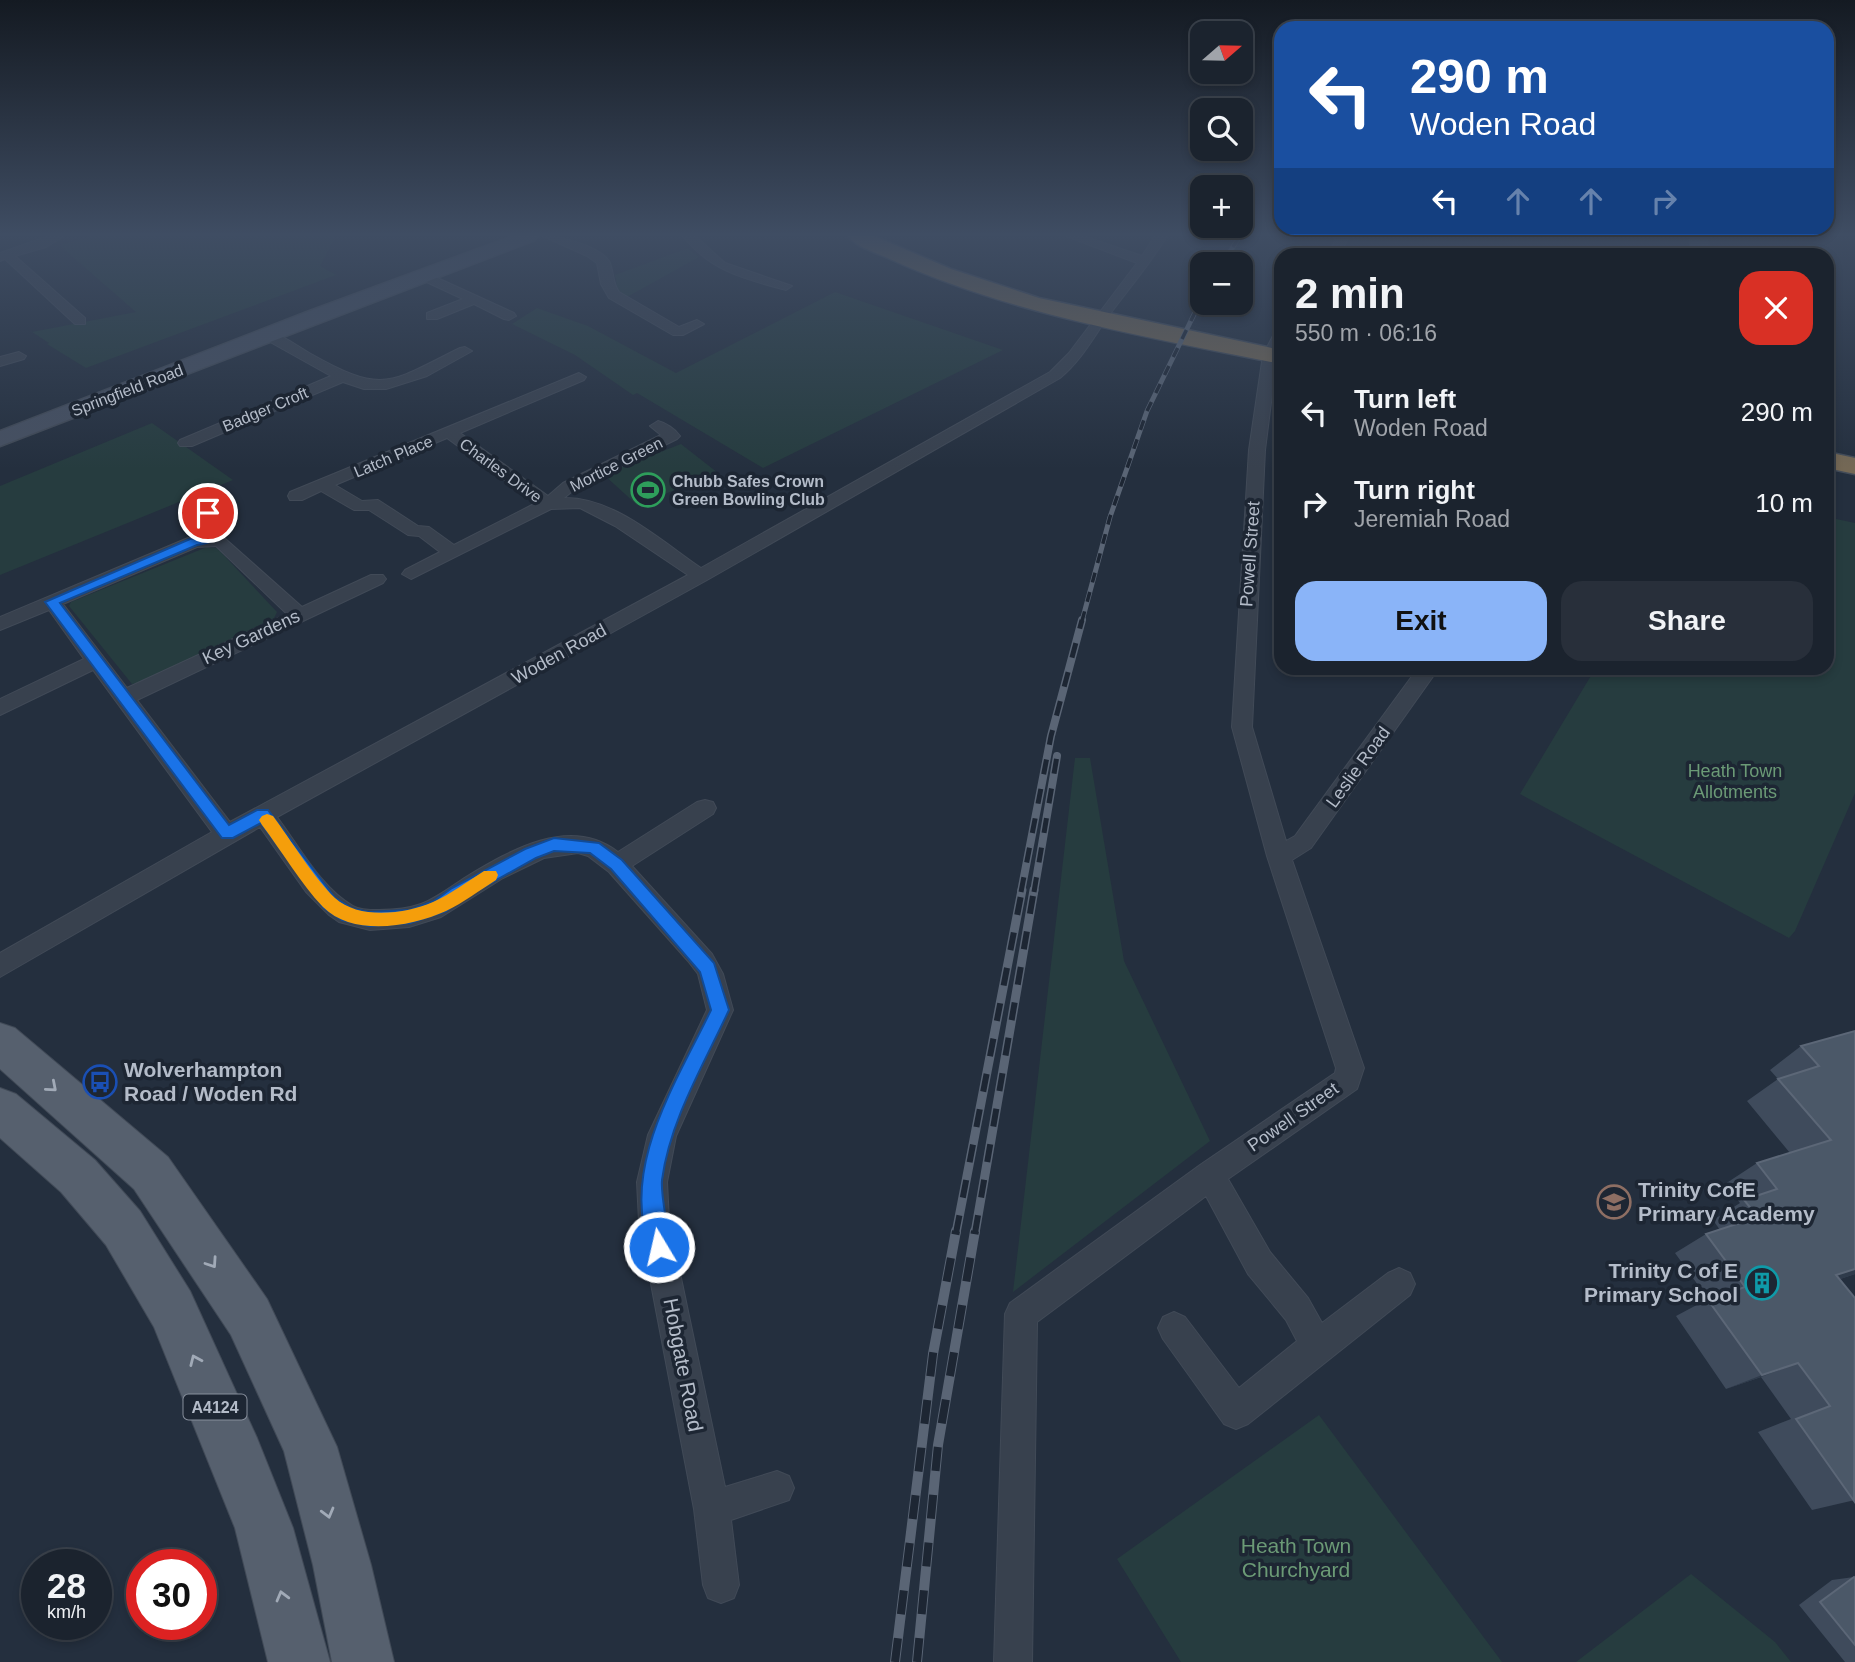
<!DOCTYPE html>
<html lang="en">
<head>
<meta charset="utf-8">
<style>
  :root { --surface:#1b232e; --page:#282f3a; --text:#f1f3f6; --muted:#a0a4aa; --line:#39404a; --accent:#8ab4f8 }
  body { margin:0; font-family:Arial,sans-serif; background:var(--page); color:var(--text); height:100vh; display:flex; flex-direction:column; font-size:26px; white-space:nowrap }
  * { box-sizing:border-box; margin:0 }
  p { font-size:23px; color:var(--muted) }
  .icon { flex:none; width:38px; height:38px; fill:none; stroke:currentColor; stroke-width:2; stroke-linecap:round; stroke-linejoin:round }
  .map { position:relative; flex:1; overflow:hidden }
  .side { position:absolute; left:1274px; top:248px; width:560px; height:427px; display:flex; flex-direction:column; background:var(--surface); border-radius:21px; box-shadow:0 4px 10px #0003,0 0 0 2px var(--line) }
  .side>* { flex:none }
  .banner { position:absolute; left:1274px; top:21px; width:560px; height:214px; border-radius:21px; box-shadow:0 4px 10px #0003,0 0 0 2px var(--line); background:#1a4fa0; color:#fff; overflow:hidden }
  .needle { width:46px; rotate:70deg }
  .controls { position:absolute; left:1190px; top:21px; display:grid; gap:14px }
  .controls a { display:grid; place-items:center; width:63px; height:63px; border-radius:14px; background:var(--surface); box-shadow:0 4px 10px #0003,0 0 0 2px var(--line); font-size:35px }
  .speed { position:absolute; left:21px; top:1549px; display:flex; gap:14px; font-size:35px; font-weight:700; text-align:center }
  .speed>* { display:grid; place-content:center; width:91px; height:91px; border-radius:50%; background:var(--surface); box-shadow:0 4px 10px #0003,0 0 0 2px var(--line); line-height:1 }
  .speed small { font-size:18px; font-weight:400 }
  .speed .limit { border:10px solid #d22; background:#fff; color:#111 }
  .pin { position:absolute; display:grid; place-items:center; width:60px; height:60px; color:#fff; margin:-30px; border:4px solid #fff; border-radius:50%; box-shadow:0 2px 7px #0007 }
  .me { position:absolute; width:77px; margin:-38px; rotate:351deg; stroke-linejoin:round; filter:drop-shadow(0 0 5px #0008) }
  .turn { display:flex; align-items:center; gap:24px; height:147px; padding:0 21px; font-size:32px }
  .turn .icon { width:91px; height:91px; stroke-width:2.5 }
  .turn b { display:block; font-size:49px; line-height:60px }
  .lanes { display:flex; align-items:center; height:66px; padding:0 21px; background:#0003; justify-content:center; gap:35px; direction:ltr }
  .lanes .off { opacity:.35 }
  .round { display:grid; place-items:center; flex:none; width:74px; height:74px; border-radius:21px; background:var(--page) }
  .summary { display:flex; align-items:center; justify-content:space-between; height:119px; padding:0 21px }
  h1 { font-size:42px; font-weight:700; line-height:52px }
  .button { display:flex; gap:14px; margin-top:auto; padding:14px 21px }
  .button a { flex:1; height:80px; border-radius:21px; background:var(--accent); color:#111; font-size:28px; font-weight:700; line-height:80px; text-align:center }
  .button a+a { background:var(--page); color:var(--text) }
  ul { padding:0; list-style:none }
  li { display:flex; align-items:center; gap:21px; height:91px; padding:0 21px }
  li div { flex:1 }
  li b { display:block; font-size:26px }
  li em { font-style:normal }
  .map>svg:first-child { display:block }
  .green { fill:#263c3f }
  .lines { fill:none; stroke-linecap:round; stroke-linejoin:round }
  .street-casing { stroke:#414a57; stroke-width:2 }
  .secondary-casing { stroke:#414a57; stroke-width:3 }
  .primary-casing { stroke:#414a57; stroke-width:2 }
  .highway-casing { stroke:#434c59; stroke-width:3 }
  .street { fill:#38414e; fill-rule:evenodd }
  .secondary { fill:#465061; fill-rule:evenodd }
  .primary { fill:#56606e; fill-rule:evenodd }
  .highway { fill:#746855; fill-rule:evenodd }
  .rail-far3-casing { stroke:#5a6575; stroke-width:5 }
  .rail-far2-casing { stroke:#5a6575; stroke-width:8 }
  .rail-far1-casing { stroke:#5a6575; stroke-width:9 }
  .rail-casing { stroke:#5a6575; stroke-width:10 }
  .rail-far3 { stroke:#1d2633; stroke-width:3.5; stroke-dasharray:10; stroke-linecap:butt }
  .rail-far2 { stroke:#1d2633; stroke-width:5; stroke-dasharray:15; stroke-linecap:butt }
  .rail-far1 { stroke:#1d2633; stroke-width:6; stroke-dasharray:18; stroke-linecap:butt }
  .rail { stroke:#1d2633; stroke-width:8; stroke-dasharray:24; stroke-linecap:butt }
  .wall { fill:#3f4b5c }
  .shaded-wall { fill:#2f3b4b }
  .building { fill:#4b5868; stroke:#5c6777; stroke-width:2 }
  .oneway { stroke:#a1aab7 }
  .route { fill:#1a73e8; stroke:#114b97; stroke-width:2 }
  .slow { fill:#f59e0b }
  .labels { text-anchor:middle; stroke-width:7; stroke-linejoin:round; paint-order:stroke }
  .far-street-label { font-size:16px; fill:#b4bcc9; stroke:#1d2633 }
  .far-poi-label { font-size:16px; font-weight:bold; fill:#b4bcc9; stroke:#1d2633; text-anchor:start }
  .shield { fill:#1d2633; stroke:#878f9c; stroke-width:2 }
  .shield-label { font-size:16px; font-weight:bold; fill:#b4bcc9 }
  .street-label { font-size:18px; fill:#b4bcc9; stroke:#1d2633 }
  .park-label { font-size:18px; fill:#6b9a76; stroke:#1d2633 }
  .near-poi-label { font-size:21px; font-weight:bold; fill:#b4bcc9; stroke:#1d2633; text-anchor:start }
  .near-street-label { font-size:21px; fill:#b4bcc9; stroke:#1d2633 }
  .near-park-label { font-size:21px; fill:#6b9a76; stroke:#1d2633 }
</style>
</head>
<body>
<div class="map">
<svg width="1855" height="1662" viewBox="0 0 1855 1662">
  <rect width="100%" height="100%" fill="#242f3e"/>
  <path class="green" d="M91 236H336L320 266 336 275 86 368 47 344 49 343 32 332 136 312 59 245Z
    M688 248 699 257 627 297 618 291 615 275Z
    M835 292 1003 350 763 468 637 393 633 395 575 355 512 324 537 308 588 326 676 373Z
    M152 423 233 480 0 575V486Z
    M681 444 718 473 637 505 603 474Z
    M1827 517 1855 523V793L1795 931 1789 938 1520 794 1595 669 1827 668Z
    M207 547 217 548 277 612 274 618 143 682 132 684 69 606 71 602Z
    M1075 758H1090L1124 961 1210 1141 1013 1292Z
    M1319 1415 1502 1662H1181L1117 1559Z
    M1691 1574 1775 1642 1791 1662H1576Z"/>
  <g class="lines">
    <defs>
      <path id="street" d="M49 236H64L46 247 15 256 85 318V324H75L5 259 0 261V253Z
        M543 236C560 236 599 246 609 261 614 271 612 282 619 292L679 327 697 320 704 324 683 335H673L609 298 601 284 597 263 587 256Z
        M683 236H695L725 263 792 286 786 290C745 279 710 271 683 236Z
        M1066 236H1083L1142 256 1155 236H1167C1150 264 1130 287 1110 314 1094 336 1082 360 1060 378L707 580 277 817C299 846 321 888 353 906 360 910 370 910 379 910 393 910 407 909 421 904 437 898 452 886 466 877 511 850 570 815 618 852L697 802 705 800 713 802 716 808 713 814 632 866 712 954 723 974 733 1010 676 1136 667 1182 669 1221 725 1487 777 1471 789 1476 794 1488 789 1500 731 1520 739 1585 734 1598 721 1603 708 1598 703 1585 694 1509 639 1221 637 1182 648 1135 707 1010 698 974 688 961 609 872 588 856 578 853 544 858 503 878 441 917 409 927 370 930 339 922 329 915 306 892 260 827 0 977V953L212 832 93 670 0 715V699L84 659 49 610 0 630V617L188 538 201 537 210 526 189 501 197 496 203 497 228 525 222 536 302 607 371 575H383L386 579 383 583 137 700 230 822 688 575 615 526 580 508 551 509 411 579 402 574 405 570 440 552 419 536 408 535 369 510H354L321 491 302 500H290L288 496 290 492 579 373 586 377 584 380 460 433 548 496 563 483 661 435 650 426 658 421C666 423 675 429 680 436L677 439 575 489 564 498C614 497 661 541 701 568L1050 372 1069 353 1137 263ZM447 438 536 503 454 545 429 527 418 526 378 500 362 501 335 485ZM216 546 287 614 127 688 63 604 197 547Z
        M1332 236H1346L1348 239 1338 256H1326L1336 240Z
        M422 271 514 313 516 316 509 320 504 319 474 304 437 319H427V313L463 299 418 278V272Z
        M1281 329V347L1277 355 1265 450 1252 727 1286 841 1295 836 1418 668H1439L1311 848 1292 860 1364 1068 1357 1089 1228 1179 1270 1252 1308 1298 1322 1323 1388 1273 1399 1268 1410 1273 1415 1284 1410 1295 1248 1424 1236 1429 1224 1424 1163 1339 1158 1328 1163 1317 1174 1312 1185 1317 1239 1388 1297 1341 1286 1320 1248 1274 1206 1196 1037 1322 1032 1662H994L1005 1314 1010 1303 1200 1165 1335 1073 1336 1068 1267 856 1232 727 1249 450 1263 355 1276 330Z
        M268 331C283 335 297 346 311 354 384 395 389 383 460 348L465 347 472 351 427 376 386 389H364L343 382 192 446H180L178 443 180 440 331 376 263 338V332Z
        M19 352 26 356 24 359 0 366V357Z"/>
      <path id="secondary" d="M513 236H538L535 240 0 446V431L307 312Z
        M1690 236H1708L1709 256H1691Z"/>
      <path id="primary" d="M0 1023 15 1028 168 1157 267 1299 337 1447 371 1565 394 1662H332L313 1565 284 1451 231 1335 134 1189 0 1069Z
        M0 1088 16 1094 95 1160 140 1211 190 1291 257 1438 293 1528 330 1662H268L235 1528 154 1327 106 1245 61 1192 0 1138Z"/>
      <path id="highway" d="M848 236H874L951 269 1039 298 1281 350V364C1149 337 1013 315 890 259 877 253 856 247 848 236Z
        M1827 452 1855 458V474L1827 468Z"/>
    </defs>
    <use href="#street" class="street-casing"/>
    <use href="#secondary" class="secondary-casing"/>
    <use href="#primary" class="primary-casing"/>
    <use href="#highway" class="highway-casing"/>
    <use href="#street" class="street"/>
    <use href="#secondary" class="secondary"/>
    <use href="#primary" class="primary"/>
    <use href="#highway" class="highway"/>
    <defs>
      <path id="rail-far3" d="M1222 264 1240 236
        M1082 621 1110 517 1147 411 1202 298"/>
      <path id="rail-far2" d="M1021 892 1051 736 1082 620
        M1034 892 1057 756"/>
      <path id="rail-far1" d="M956 1233 1022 890
        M975 1233 1034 890"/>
      <path id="rail" d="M895 1662 933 1354 956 1231
        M917 1662 938 1445 975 1231"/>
    </defs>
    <use href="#rail-far3" class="rail-far3-casing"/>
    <use href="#rail-far2" class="rail-far2-casing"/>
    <use href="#rail-far1" class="rail-far1-casing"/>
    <use href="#rail" class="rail-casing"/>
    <use href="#rail-far3" class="rail-far3"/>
    <use href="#rail-far2" class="rail-far2"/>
    <use href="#rail-far1" class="rail-far1"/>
    <use href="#rail" class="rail"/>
  </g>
  <path class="wall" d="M1855 1031V1274L1840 1279 1855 1500 1812 1510 1758 1432 1791 1419 1761 1377 1726 1389 1676 1316 1708 1299 1675 1253 1706 1234 1720 1230 1713 1220 1740 1203 1725 1184 1757 1163 1790 1153 1747 1101 1778 1079 1770 1070 1801 1046Z
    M1854 1577 1855 1578V1662H1845L1799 1605 1832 1580Z"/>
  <path class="shaded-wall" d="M1855 1269V1274L1800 1293 1836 1275Z
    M1798 1363 1761 1377 1726 1389 1762 1375Z"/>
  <path class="building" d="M1855 1031V1269L1836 1275 1855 1298 1854 1501 1796 1419 1830 1406 1798 1363 1762 1375 1708 1300 1745 1287 1706 1234 1758 1217 1744 1200 1777 1189 1757 1163 1831 1140 1778 1079 1819 1066 1801 1046Z
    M1854 1577 1855 1578V1645L1820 1602Z"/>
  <defs><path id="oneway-chevron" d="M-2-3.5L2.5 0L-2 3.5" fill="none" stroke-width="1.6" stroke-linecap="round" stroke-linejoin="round" transform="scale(1.75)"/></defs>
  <g class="oneway">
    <use href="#oneway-chevron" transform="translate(52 1087) rotate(41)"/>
    <use href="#oneway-chevron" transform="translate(212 1263) rotate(56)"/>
    <use href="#oneway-chevron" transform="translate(195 1360) rotate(-114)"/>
    <use href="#oneway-chevron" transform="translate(328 1513) rotate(75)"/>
    <use href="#oneway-chevron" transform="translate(282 1596) rotate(-105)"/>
  </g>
  <linearGradient id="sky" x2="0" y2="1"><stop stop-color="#141a22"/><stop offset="0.5" stop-color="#3f4d63"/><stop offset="1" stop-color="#3f4d63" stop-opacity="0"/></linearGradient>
  <rect width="1855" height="469" fill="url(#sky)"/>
  <path class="route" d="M204 511H212L225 525C219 539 212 543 197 545L60 603 229 825 257 810H268L335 898 353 909 369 912 410 910 434 901 452 888 525 849 554 838 599 843 622 860 714 963 729 1010C704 1064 670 1120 662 1180 660 1201 673 1239 667 1254L659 1257 652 1254C617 1171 676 1083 711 1010L700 972 611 869 590 853 554 851 536 858 464 898 446 911 410 923 369 926 342 920 324 908 261 823 233 838H222L45 602 190 539 204 537 213 526 202 513Z"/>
  <path class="slow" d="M267 814 273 816C290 839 315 879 335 898 359 920 406 914 433 902 451 894 468 881 484 871H496L498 875 496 880C480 890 463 903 446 911 411 927 353 937 323 907 301 884 281 850 262 825L259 820 262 816Z"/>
  <defs>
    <symbol id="stadium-ring" viewBox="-11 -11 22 22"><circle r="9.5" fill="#1d2633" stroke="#2e9e5b" stroke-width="1.5"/><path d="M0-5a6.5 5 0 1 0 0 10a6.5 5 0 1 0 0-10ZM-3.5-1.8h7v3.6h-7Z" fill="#2e9e5b"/></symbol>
    <symbol id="bus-ring" viewBox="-11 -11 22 22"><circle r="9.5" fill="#1d2633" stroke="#1a4fb4" stroke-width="1.5"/><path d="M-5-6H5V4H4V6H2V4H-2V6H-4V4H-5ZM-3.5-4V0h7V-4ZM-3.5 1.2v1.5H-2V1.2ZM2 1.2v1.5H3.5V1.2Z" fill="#1a4fb4"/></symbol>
    <symbol id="school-ring" viewBox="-11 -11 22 22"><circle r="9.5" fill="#1d2633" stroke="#8d6e63" stroke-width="1.5"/><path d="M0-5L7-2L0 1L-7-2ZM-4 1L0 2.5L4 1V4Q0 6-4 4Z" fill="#8d6e63"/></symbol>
    <symbol id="building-ring" viewBox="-11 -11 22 22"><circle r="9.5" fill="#1d2633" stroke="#0f9aa8" stroke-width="1.5"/><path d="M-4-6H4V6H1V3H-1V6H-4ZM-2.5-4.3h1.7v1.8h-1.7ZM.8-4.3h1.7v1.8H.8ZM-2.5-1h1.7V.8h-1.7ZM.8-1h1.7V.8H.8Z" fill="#0f9aa8"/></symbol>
  </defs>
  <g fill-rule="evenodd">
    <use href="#stadium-ring" x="629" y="471" width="38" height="38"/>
    <use href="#bus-ring" x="81" y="1063" width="38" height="38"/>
    <use href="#school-ring" x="1595" y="1183" width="38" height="38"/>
    <use href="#building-ring" x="1743" y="1264" width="38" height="38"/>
  </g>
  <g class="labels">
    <g class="far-street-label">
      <text transform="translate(127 390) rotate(-21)" y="6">Springfield Road</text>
      <text transform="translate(265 409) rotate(-23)" y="6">Badger Croft</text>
      <text transform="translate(393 456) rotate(-23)" y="6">Latch Place</text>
      <text transform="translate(616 464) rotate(-27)" y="6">Mortice Green</text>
      <text transform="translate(501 470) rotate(36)" y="6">Charles Drive</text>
    </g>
    <g class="far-poi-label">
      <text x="672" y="487">Chubb Safes Crown<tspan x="672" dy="18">Green Bowling Club</tspan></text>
    </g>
    <rect class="shield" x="183.5" y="1394.5" width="63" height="25" rx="5"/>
    <g class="shield-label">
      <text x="215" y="1413">A4124</text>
    </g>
    <g class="street-label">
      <text transform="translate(1250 554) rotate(-86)" y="6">Powell Street</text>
      <text transform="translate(251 637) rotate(-25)" y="6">Key Gardens</text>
      <text transform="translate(559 654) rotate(-29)" y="6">Woden Road</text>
      <text transform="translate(1358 767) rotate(-54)" y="6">Leslie Road</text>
      <text transform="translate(1293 1117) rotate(-35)" y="6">Powell Street</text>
    </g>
    <g class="park-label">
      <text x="1735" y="777">Heath Town<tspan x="1735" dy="21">Allotments</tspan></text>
    </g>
    <g class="near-poi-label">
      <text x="124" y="1077">Wolverhampton<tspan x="124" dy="24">Road / Woden Rd</tspan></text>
      <text x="1638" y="1197">Trinity CofE<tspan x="1638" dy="24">Primary Academy</tspan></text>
      <text x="1738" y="1278" text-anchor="end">Trinity C of E<tspan x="1738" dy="24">Primary School</tspan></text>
    </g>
    <g class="near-street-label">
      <text transform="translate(683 1365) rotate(79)" y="7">Hobgate Road</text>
    </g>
    <g class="near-park-label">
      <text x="1296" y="1553">Heath Town<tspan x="1296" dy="24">Churchyard</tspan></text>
    </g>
  </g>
</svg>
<div class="controls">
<a><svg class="needle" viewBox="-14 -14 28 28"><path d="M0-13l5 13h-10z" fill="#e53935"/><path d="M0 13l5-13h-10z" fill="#a0a4aa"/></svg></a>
<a><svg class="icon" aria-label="search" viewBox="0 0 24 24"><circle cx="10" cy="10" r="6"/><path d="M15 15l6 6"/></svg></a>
<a>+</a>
<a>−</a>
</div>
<div class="speed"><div>28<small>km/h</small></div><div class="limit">30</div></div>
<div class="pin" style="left:208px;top:513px;background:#d93025"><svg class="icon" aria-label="arrive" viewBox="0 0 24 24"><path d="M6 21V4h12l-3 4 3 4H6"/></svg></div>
<svg class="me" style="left:659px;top:1247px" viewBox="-20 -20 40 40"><circle r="17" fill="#1a73e8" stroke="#fff" stroke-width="3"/><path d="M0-11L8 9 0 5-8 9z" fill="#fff"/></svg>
<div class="banner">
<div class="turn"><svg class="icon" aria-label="left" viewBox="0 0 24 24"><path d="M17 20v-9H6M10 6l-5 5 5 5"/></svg><div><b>290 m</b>Woden Road</div></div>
<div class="lanes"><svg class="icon" aria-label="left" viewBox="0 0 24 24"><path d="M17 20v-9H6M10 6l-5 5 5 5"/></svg><svg class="icon off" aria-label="ahead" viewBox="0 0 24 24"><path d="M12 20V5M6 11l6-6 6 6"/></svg><svg class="icon off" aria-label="ahead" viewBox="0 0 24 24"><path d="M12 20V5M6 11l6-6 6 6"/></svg><svg class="icon off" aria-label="right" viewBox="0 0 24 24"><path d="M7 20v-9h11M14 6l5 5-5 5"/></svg></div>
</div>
<section class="side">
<div class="summary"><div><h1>2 min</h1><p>550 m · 06:16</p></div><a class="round" style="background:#d93025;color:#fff"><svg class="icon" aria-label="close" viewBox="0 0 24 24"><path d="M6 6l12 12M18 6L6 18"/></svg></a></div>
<ul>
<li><svg class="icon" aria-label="left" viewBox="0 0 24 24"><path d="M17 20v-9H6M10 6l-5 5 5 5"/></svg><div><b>Turn left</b><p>Woden Road</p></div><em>290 m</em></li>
<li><svg class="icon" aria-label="right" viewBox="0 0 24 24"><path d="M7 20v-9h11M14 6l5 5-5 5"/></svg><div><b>Turn right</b><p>Jeremiah Road</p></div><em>10 m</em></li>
</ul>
<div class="button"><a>Exit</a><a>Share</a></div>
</section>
</div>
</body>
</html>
